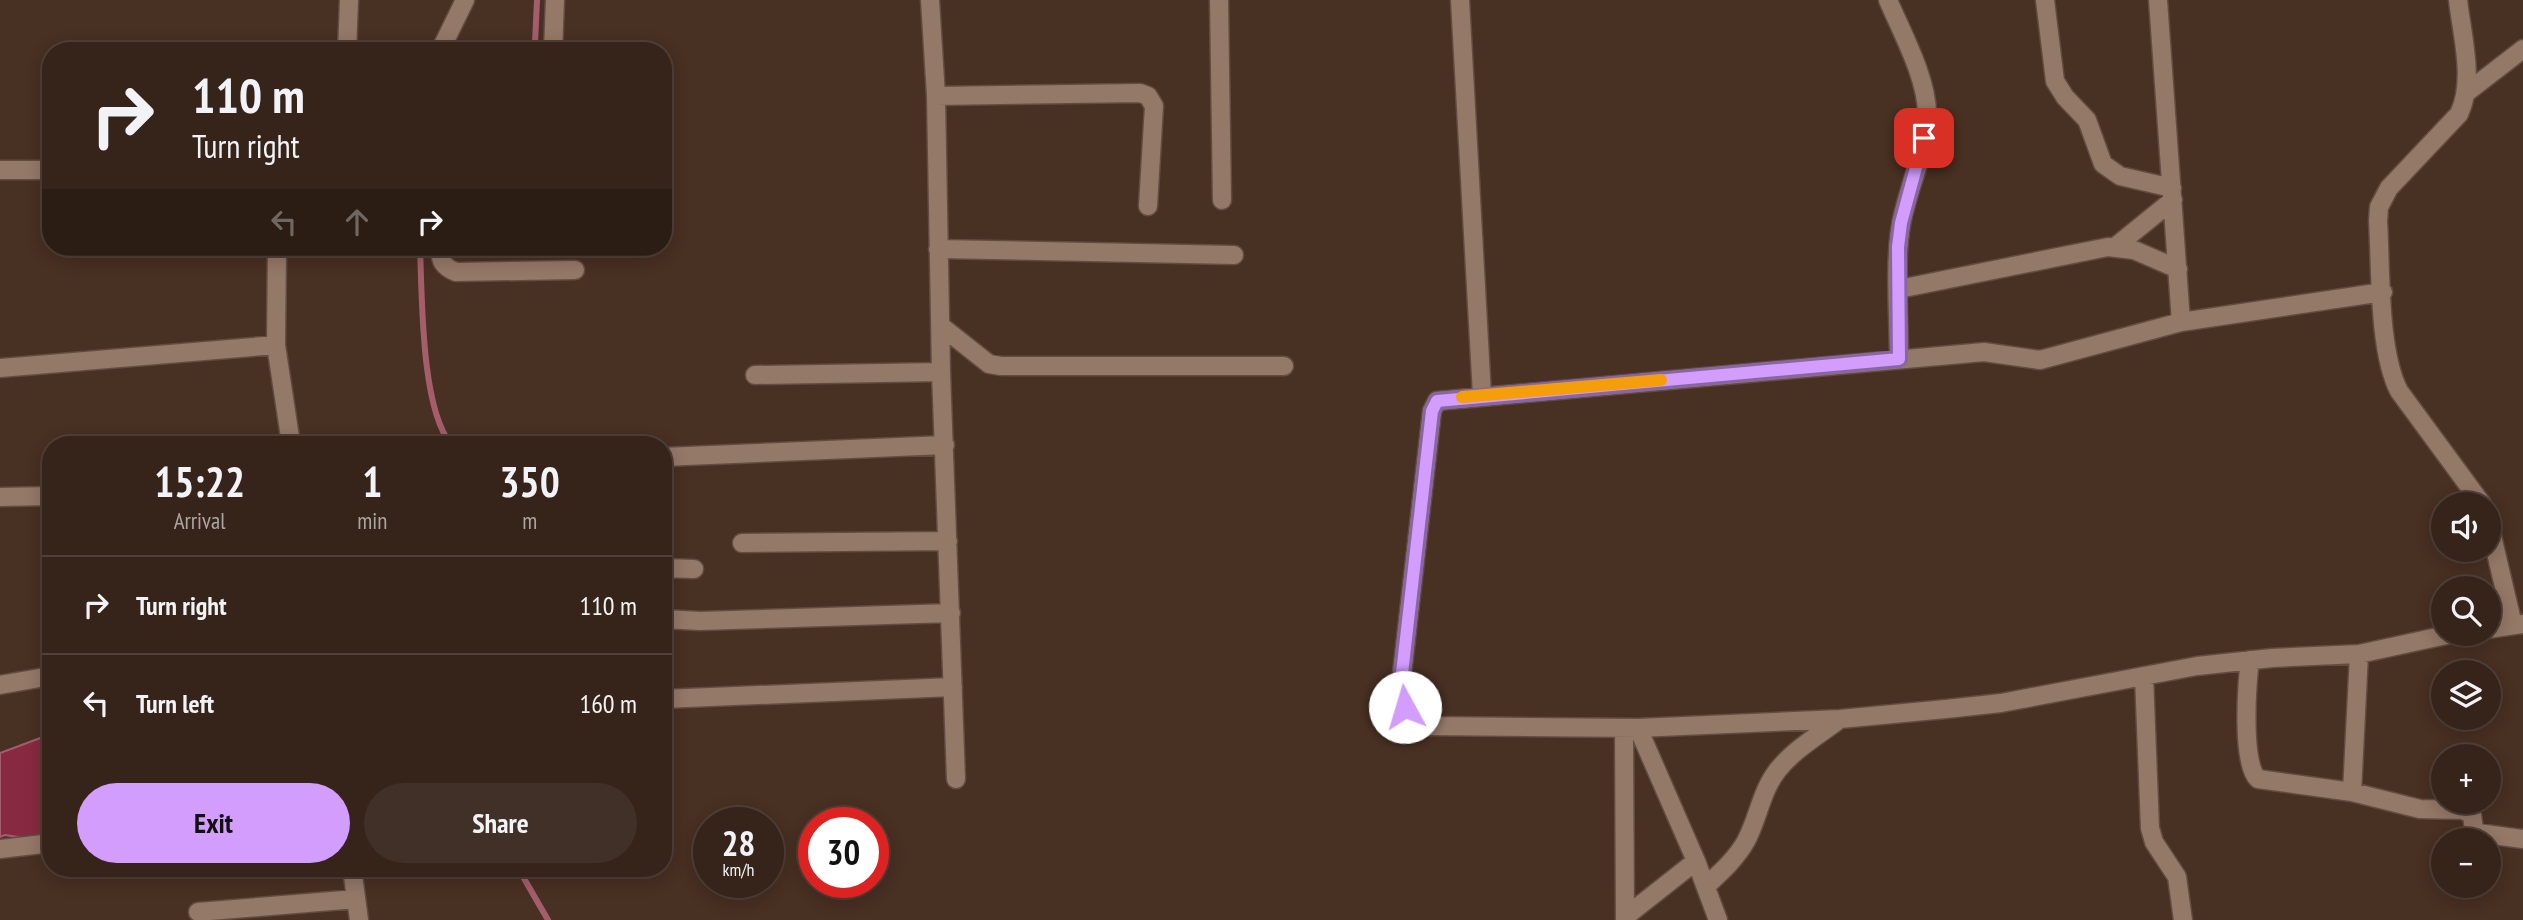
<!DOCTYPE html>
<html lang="en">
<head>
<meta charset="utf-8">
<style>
  :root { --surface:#36241a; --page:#413027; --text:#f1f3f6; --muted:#aaa4a2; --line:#504139; --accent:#d29dfd }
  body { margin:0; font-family:"PT Sans Narrow",sans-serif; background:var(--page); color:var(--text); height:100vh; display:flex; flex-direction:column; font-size:26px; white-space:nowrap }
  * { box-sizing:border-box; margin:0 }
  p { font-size:23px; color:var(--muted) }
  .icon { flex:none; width:38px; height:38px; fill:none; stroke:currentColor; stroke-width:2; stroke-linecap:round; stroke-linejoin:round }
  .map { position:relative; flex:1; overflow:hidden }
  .side { position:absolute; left:42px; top:436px; width:630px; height:441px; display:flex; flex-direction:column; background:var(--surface); border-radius:28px; box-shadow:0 4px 18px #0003,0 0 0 2px var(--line) }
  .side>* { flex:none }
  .top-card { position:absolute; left:42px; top:42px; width:630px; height:214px; border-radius:28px; box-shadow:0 4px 18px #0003,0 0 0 2px var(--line); background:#36241a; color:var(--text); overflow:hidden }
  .fabs { position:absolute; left:2431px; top:492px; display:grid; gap:14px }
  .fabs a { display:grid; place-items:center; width:70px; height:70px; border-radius:50%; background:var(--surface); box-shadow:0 4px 18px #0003,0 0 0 2px var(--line); font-size:35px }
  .speed { position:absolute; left:693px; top:807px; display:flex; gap:14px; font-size:35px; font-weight:700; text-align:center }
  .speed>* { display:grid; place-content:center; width:91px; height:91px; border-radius:50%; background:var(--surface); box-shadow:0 4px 18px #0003,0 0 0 2px var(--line); line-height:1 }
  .speed small { font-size:18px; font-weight:400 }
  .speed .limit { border:10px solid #d22; background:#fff; color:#111 }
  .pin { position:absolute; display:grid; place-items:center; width:60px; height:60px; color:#fff; margin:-30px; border-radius:14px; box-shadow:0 4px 10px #0006 }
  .me { position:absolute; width:77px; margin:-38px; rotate:354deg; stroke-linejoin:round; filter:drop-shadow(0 0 5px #0008) }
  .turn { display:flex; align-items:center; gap:24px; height:147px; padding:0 35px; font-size:32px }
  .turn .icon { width:91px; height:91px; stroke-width:2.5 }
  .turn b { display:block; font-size:49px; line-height:60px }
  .lanes { display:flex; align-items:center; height:66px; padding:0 35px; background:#0003; justify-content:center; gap:35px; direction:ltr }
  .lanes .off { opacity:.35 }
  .eta { display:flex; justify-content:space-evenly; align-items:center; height:119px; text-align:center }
  .eta b { font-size:42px; font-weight:600; line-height:49px }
  .action { display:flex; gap:14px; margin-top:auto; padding:14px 35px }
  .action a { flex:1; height:80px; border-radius:42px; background:var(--accent); color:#111; font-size:28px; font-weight:600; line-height:80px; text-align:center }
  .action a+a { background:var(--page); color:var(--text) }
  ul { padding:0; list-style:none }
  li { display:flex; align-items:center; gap:21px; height:98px; padding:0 35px; border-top:2px solid var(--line) }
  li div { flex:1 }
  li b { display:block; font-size:26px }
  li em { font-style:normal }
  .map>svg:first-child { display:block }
  .water { fill:#872a41; stroke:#a45e6b; stroke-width:2 }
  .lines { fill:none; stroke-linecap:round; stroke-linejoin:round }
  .stream { stroke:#a45e6b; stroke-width:6 }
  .street-casing { stroke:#624c41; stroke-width:21 }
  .street { stroke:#947868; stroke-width:18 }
  .route-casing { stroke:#8866a4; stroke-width:18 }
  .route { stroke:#d29dfd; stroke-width:12 }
  .slow { stroke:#f59e0b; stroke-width:12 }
</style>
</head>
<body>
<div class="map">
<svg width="2523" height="920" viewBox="0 0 2523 920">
  <rect width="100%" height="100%" fill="#483022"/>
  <path class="water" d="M51 734V842L5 835 0 837V753Z"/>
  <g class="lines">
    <path class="stream" d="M530 51 535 43 537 0
      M420 247C422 295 421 409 451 444
      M518 868 548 920"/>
    <defs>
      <path id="street" d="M930 0 936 96 941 372 956 779
        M1219 0 1222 200
        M1460 0 1482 395
        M1888 0C1902 33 1928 80 1927 116 1926 154 1907 189 1901 225 1894 265 1899 318 1899 359
        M2045 0 2055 81 2065 97 2087 120 2103 164 2120 176 2172 188
        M2158 0 2181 322
        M2458 0C2462 36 2475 81 2459 114L2389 188 2379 207 2378 221C2381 269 2378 350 2399 391L2482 504
        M347 51 349 0
        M440 51 465 0
        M553 51 555 0
        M2466 93 2523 49
        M936 96 1140 93 1148 96 1154 106 1148 206
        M0 170H51
        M277 247 276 345 291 444
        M440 247C440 261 443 267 456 272L575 270
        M2115 247 2173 200
        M938 249 1234 255
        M1899 289 2108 247 2134 250 2178 269
        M2383 292 2181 322 2040 360 1984 352 1437 401 1432 411 1401 682C1405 707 1405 717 1431 726L1638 728 1840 719 1946 709 2001 703 2197 666 2272 658 2359 654 2451 634
        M941 326 989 364 1001 366H1284
        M0 368 276 345
        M755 375 941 372
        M663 457 945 445
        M0 497 51 496
        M2488 519 2513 625
        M742 543 948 541
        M663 568 694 569
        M663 619 700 621 951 613
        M2488 629 2523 624
        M2250 660C2247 683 2241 764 2258 779L2352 792 2420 809 2463 810 2472 815 2474 830 2478 833 2523 839
        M2144 676 2150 828 2154 842 2177 877 2183 920
        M0 685 51 676
        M663 699 953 687
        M1624 728 1625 920
        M1638 728 1696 861 1718 920
        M2352 792 2359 654
        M0 849 51 843
        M352 868 359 920
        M1706 886C1720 873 1736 859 1746 841 1758 819 1761 792 1777 771 1793 750 1819 735 1840 719
        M198 912 356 899
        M1625 917 1696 861"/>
    </defs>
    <use href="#street" class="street-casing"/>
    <use href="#street" class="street"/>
  </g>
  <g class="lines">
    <defs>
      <path id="route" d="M1405 707 1401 682 1432 411 1437 401 1899 359 1898 247 1901 223 1924 138"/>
    </defs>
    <use href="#route" class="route-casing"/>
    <use href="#route" class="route"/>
    <path class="slow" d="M1462 397 1661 380"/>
  </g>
</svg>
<div class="fabs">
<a><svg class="icon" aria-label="sound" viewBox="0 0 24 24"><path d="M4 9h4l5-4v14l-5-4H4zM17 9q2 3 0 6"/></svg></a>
<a><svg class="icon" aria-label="search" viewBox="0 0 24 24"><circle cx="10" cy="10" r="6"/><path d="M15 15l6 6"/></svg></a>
<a><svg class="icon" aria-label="layers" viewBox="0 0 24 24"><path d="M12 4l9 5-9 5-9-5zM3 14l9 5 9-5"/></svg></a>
<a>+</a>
<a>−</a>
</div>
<div class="speed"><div>28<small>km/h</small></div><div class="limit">30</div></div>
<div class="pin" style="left:1924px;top:138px;background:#d93025"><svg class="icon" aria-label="arrive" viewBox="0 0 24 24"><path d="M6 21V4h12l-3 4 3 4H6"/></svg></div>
<svg class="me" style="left:1405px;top:707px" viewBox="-20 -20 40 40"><circle r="19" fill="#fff"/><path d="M0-13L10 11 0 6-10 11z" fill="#d29dfd"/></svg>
<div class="top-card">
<div class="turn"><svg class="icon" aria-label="right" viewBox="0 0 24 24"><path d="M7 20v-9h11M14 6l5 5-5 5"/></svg><div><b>110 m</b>Turn right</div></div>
<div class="lanes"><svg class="icon off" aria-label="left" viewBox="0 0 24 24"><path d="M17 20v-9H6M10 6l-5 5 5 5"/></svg><svg class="icon off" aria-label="ahead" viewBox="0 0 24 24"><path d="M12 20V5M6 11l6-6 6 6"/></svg><svg class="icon" aria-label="right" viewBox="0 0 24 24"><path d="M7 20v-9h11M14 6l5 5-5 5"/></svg></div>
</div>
<section class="side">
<div class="eta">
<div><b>15:22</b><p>Arrival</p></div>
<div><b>1</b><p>min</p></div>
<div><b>350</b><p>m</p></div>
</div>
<ul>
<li><svg class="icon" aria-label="right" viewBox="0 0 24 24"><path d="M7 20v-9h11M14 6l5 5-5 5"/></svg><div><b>Turn right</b></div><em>110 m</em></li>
<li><svg class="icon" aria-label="left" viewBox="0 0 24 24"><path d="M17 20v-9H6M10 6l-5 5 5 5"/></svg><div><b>Turn left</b></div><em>160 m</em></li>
</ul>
<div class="action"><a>Exit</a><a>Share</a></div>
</section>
</div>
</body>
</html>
